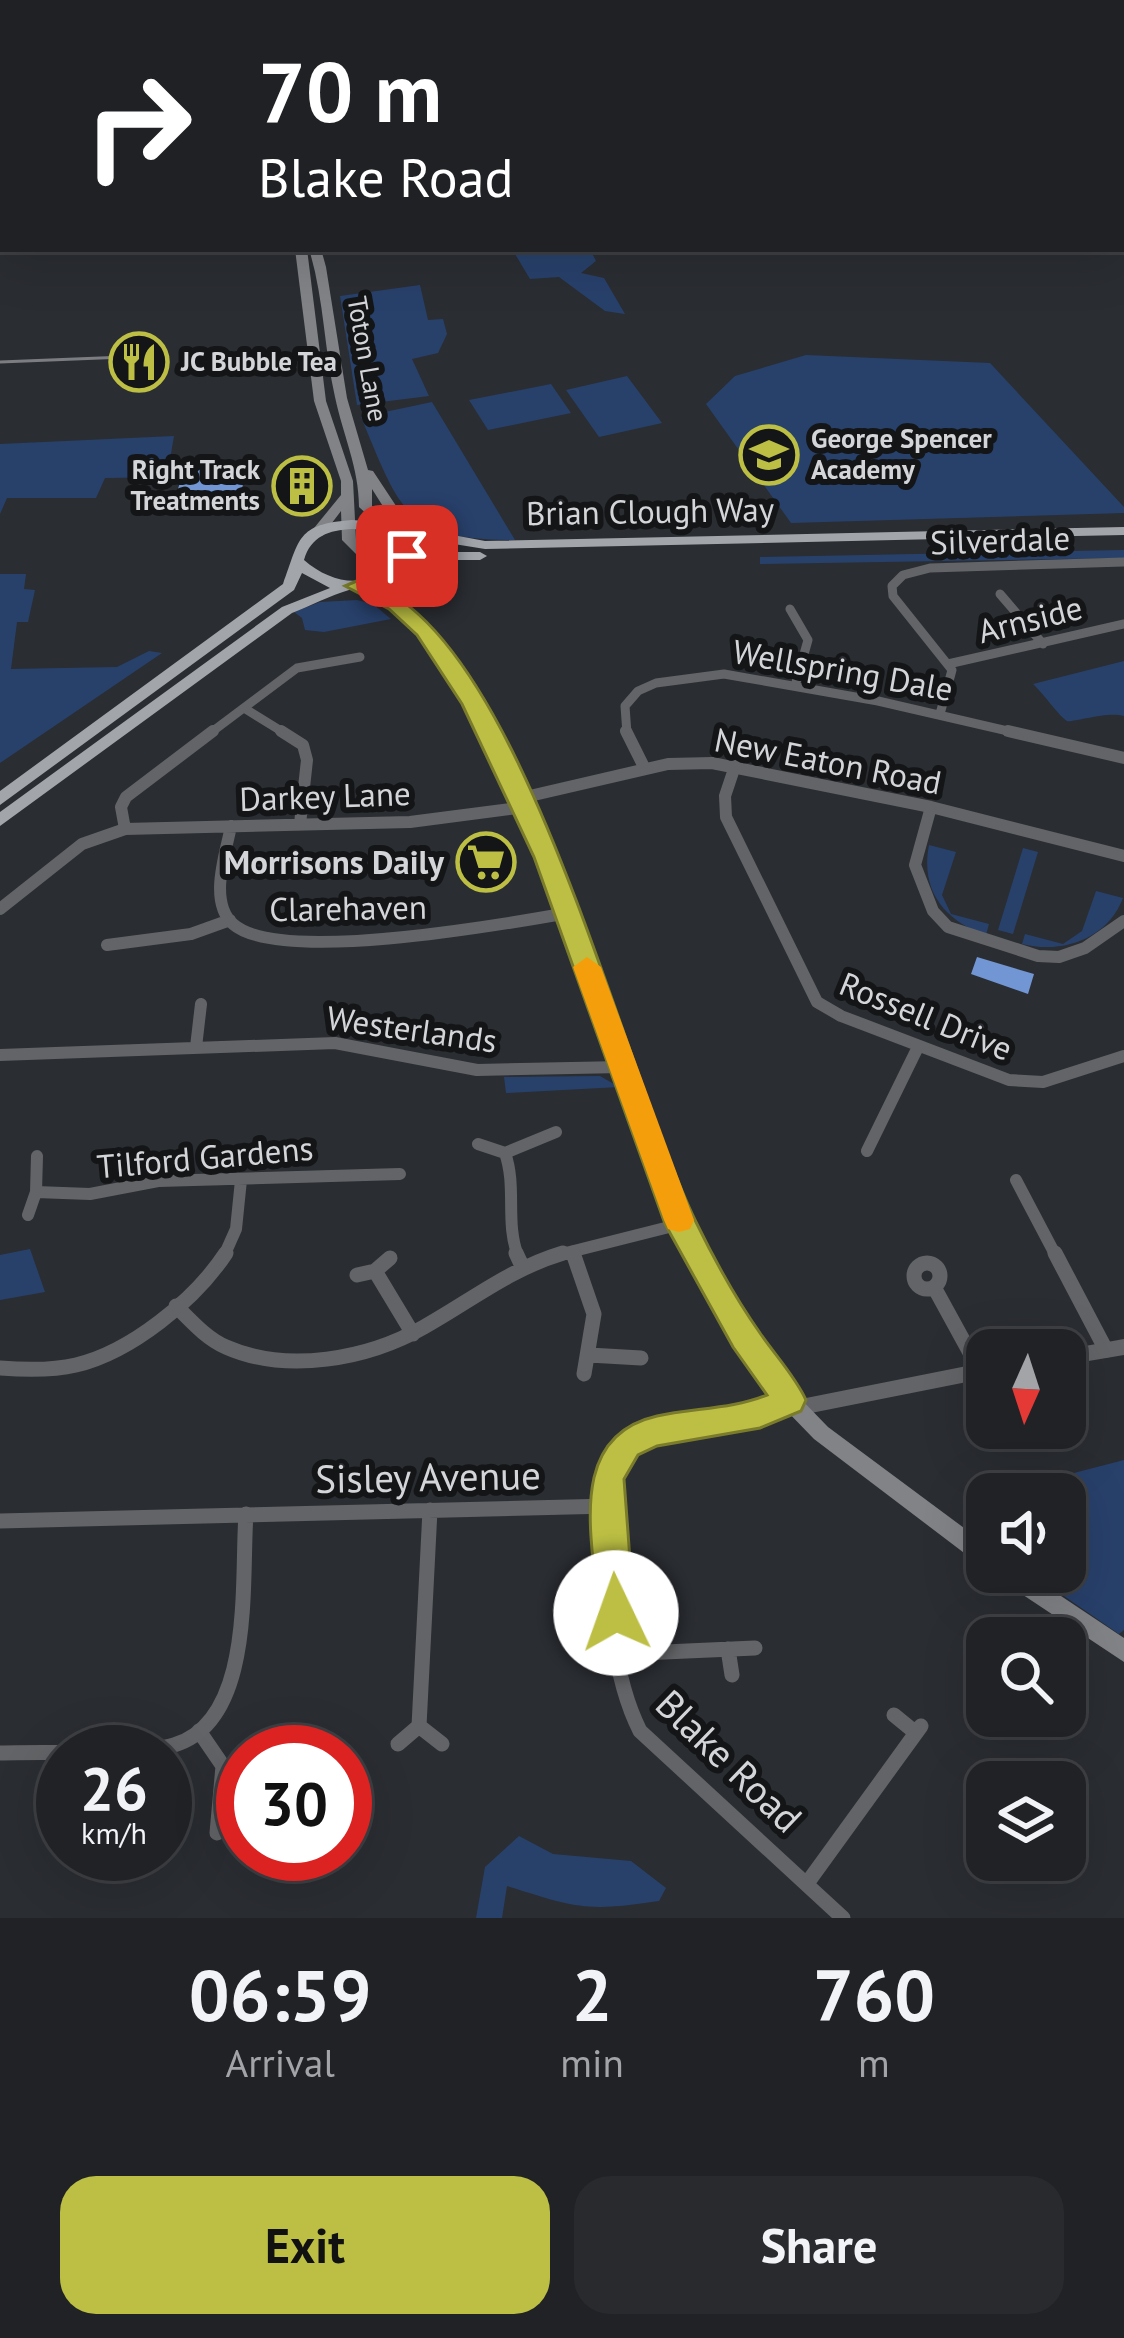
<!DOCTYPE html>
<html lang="en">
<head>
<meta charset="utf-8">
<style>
  :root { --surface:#202226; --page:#282a2e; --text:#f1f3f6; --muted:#a2a4a7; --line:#3d3f43; --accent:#bcbf43 }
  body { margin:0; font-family:"PT Sans",sans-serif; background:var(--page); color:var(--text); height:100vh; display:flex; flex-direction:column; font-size:45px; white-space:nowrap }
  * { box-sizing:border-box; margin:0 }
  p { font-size:39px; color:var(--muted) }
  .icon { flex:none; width:66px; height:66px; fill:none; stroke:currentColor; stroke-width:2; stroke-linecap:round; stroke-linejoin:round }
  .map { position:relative; height:1918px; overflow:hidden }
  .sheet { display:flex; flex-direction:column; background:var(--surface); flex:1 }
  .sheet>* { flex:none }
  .hud { position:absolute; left:0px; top:0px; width:1125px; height:252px; box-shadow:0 12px 48px #0002,0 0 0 3px var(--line); background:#202124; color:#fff; overflow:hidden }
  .needle { width:78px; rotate:183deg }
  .fabs { position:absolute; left:966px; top:1329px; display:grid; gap:24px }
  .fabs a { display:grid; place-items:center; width:120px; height:120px; border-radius:24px; background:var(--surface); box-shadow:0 12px 48px #0002,0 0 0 3px var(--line); font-size:60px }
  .speed { position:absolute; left:36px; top:1725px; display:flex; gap:24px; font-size:60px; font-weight:700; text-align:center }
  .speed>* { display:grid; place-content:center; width:156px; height:156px; border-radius:50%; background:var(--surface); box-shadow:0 12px 48px #0002,0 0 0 3px var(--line); line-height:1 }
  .speed small { font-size:30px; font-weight:400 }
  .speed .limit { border:18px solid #d22; background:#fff; color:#111 }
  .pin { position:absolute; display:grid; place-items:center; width:102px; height:102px; color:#fff; margin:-51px; border-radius:24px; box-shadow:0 6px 18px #0006 }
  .me { position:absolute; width:132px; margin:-66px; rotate:357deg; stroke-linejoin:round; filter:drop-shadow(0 0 9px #0008) }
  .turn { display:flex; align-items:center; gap:42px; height:252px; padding:0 60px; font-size:54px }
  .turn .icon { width:156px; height:156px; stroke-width:2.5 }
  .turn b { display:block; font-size:84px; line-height:102px }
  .eta { display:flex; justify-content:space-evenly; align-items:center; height:204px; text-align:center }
  .eta b { font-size:72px; font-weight:600; line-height:84px }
  .button { display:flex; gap:24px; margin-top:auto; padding:24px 60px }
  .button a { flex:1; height:138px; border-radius:36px; background:var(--accent); color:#111; font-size:48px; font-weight:600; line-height:138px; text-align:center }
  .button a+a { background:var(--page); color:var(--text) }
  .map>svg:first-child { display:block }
  .green { fill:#28416b }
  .building { fill:#7196d3 }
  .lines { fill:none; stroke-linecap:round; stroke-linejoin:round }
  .minor-far3 { stroke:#636467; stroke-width:8 }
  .minor-far2 { stroke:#636467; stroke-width:9 }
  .minor-far1 { stroke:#636467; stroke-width:12 }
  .minor { stroke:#636467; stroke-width:15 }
  .tertiary { fill:#636467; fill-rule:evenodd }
  .secondary { fill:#818387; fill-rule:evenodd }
  .trunk { fill:#a2a6ab; fill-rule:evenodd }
  .tram { stroke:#7b7d81; stroke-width:3 }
  .route { fill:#bcbf43; stroke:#7a7c2c; stroke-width:3 }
  .slow { fill:#f59e0b }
  .labels { text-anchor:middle; stroke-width:12; stroke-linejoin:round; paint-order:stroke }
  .far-street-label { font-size:27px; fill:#d3d5d8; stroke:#141517 }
  .far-poi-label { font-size:27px; font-weight:bold; fill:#d3d5d8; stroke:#141517; text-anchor:start }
  .street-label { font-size:33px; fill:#d3d5d8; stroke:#141517 }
  .poi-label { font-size:33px; font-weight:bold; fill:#d3d5d8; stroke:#141517; text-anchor:end }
  .near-street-label { font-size:39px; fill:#d3d5d8; stroke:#141517 }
</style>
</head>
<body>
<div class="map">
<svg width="1124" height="1918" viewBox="0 0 1124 1918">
  <rect width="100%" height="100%" fill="#2a2d32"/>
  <path class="green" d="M512 249H590L596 261 581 273 604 278 625 314 605 311 559 277 530 279Z
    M420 285 428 320 443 319 447 334 438 353 412 359 429 396 357 405 340 296Z
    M806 355 990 363 1124 507V513L791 523 706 404 735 376Z
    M627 376 662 423 599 437 566 390Z
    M551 384 571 413 488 430 469 400Z
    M432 402 515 540C406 540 401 513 361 417Z
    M174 436 167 477 105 478 96 498H7L0 514V444Z
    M1124 550V558L760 564V557Z
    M0 574H26L24 589 35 590 28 622H17L11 669 117 667 149 651 162 653 0 763Z
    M357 600 373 604 391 619 324 632 305 630 302 618 294 612 320 602Z
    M1124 661V716C1108 711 1071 723 1067 721 1058 715 1043 693 1033 684Z
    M929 845 956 852 942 895 951 914 989 924 986 935C945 921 920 891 929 845Z
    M1023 848 1038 852 1013 934 998 930Z
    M1096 891 1123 898C1107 940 1061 954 1022 944L1025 934 1063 944 1082 931Z
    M600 1076 619 1087 506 1093 504 1077Z
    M30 1249 45 1292 0 1300V1255Z
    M1124 1460V1630L1119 1634 1029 1572H1065V1494H993Z
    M519 1836 553 1854 631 1861 666 1888 659 1901C586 1912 576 1908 507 1886L502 1918H476L485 1867Z"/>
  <path class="building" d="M184 470H218L215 484H243L241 495 177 492Z
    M473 846 504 861 511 865 497 879 466 863 464 855Z
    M977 957 1034 974 1028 994 971 974Z"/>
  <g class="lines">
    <path class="minor-far3" d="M0 0H6
      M688 0H726
      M872 0 877 3
      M364 3 405 0"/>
    <path class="minor-far2" d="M1000 594 1043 644
      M790 609 808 640 795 686
      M948 664 1124 624
      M244 708 286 734
      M940 714 952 670 893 596 892 586 903 575 930 568 1124 562
      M209 734 297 668 360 657
      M627 734 625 706 638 691 656 683 724 674 878 701 1021 734"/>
    <path class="minor-far1" d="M281 731 303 745 307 760 300 824
      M626 731 645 769
      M1008 731 1124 758
      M735 766 725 796 726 817 817 1002 841 1016 1009 1080 1043 1082 1124 1056
      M521 798 668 764 712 763 931 807 1124 856
      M931 807 915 865 933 911 948 927 1038 956 1059 957 1085 948 1124 921
      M231 826C226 853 208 901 233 924 279 965 505 924 568 913
      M125 829 121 807 126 797 213 731
      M0 909 82 844 125 829 410 822 525 807
      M107 945 191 934 230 920
      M196 1047 201 1004
      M0 1055 335 1043 477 1070 622 1067
      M478 1144 505 1153C517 1187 505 1222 518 1256
      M867 1151 918 1047
      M505 1153 556 1132
      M1016 1180 1056 1256
      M36 1192 90 1194 158 1181 400 1174
      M28 1215 36 1192 37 1156
      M224 1256 236 1229 241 1180
      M554 1256 681 1224"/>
    <path class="minor" d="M516 1253 522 1266
      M573 1253 594 1314 584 1374
      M1055 1253 1106 1350
      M914 1276a13 13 0 1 1 26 0a13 13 0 1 1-26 0Z
      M375 1271 413 1334
      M357 1275 375 1271 390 1258
      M934 1287 980 1371
      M176 1306C191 1321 207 1339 226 1347 287 1374 368 1359 424 1327 472 1300 510 1269 563 1253
      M589 1355 641 1358
      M0 1368C25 1370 51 1371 76 1365 131 1352 195 1300 226 1253
      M789 1400C726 1423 641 1412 607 1479 612 1562 602 1655 640 1731L843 1918
      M0 1521 610 1506
      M728 1649 732 1675
      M619 1654 755 1648
      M894 1715 916 1733
      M419 1726 430 1510
      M199 1731 223 1766 217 1833
      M398 1744 419 1726 442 1744
      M0 1753C45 1751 136 1756 174 1745 255 1721 241 1581 246 1514
      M808 1882 921 1726"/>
    <path class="tertiary" d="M1124 1339V1355L1065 1365V1350H1063Z
      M987 1362V1378L796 1416 790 1414 787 1408 790 1402 796 1400Z"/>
    <path class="secondary" d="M167 0H177V3H167Z
      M295 249H307L326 401 353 481 356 539 367 549 407 552 412 553V559L358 556 342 540 341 511 322 536H312L310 533 341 495V481L314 401Z
      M309 249H321L326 267 347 398 368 470 373 471 410 527 408 530H398L372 489V506L396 527 394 530H384L359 507C359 468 343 435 335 397 324 348 324 298 309 249Z
      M357 583 403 601 430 627 481 704 555 857 690 1222 751 1331 796 1394 828 1427 987 1545V1568L980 1565 814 1439 782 1406 737 1343 672 1224 539 857 467 704 420 633 393 607 352 590 350 587Z
      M996 1572H1025L1124 1638V1662L999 1579Z"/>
    <path class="trunk" d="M352 520 389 523 485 541 1124 527V535L485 549 404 536 415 549 414 552H480L487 556 480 560H410C397 585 372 584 349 590 331 595 310 606 292 613L0 826V812L282 607 330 588 302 573 294 590 0 805V791L283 584C300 539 296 524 352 520ZM352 529 385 531 401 549C380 591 336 588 304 560 311 536 329 530 352 529Z"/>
    <path class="tram" d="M0 362 150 356"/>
  </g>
  <path class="route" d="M407 550 415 551V561L394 582 378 587C527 652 624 1075 696 1222 714 1259 736 1299 760 1333 775 1355 795 1376 806 1400L801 1411 760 1428 657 1446 638 1455 624 1479 634 1613 629 1625 616 1630 604 1625 598 1613C594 1542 564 1437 657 1416 693 1408 733 1409 767 1395L733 1347 665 1224 534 857 462 704 417 635 389 609 345 586 378 572Z"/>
  <path class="slow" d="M587 957 601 967 694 1220 690 1229 679 1232 668 1229 664 1220 573 967Z"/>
  <defs>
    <symbol id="restaurant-ring" viewBox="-11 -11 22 22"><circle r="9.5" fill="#141517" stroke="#bcbf43" stroke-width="1.5"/><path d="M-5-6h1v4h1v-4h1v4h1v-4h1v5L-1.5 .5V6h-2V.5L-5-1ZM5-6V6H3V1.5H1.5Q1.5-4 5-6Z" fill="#bcbf43"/></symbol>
    <symbol id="school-ring" viewBox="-11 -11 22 22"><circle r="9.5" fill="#141517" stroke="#bcbf43" stroke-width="1.5"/><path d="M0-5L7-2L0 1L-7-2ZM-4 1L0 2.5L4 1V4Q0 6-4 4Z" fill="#bcbf43"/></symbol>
    <symbol id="building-ring" viewBox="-11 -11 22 22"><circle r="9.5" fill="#141517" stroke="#bcbf43" stroke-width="1.5"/><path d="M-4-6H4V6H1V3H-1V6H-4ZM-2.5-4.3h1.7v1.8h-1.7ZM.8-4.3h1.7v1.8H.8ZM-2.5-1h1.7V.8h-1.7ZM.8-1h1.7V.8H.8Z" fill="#bcbf43"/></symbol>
    <symbol id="supermarket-ring" viewBox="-11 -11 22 22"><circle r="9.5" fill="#141517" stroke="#bcbf43" stroke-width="1.5"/><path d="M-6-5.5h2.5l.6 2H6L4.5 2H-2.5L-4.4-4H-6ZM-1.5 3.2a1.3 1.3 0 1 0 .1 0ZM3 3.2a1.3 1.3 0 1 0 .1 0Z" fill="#bcbf43"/></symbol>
  </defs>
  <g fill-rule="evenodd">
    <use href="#restaurant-ring" x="106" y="329" width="66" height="66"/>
    <use href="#school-ring" x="736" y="422" width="66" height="66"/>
    <use href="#building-ring" x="269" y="453" width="66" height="66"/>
    <use href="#supermarket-ring" x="453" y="829" width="66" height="66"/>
  </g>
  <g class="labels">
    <g class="far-street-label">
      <text transform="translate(367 359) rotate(80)" y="9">Toton Lane</text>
    </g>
    <g class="far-poi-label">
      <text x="181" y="371">JC Bubble Tea</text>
      <text x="811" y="448">George Spencer<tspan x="811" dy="31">Academy</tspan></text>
      <text x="260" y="479" text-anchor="end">Right Track<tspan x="260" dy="31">Treatments</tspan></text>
    </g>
    <g class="street-label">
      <text transform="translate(650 511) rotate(-1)" y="12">Brian Clough Way</text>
      <text transform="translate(1000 540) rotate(-2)" y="12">Silverdale</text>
      <text transform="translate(1030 619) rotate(-14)" y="12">Arnside</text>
      <text transform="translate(843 670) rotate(10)" y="12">Wellspring Dale</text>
      <text transform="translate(828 761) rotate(11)" y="12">New Eaton Road</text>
      <text transform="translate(325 796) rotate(-2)" y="12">Darkey Lane</text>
      <text transform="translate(348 908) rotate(-1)" y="12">Clarehaven</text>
      <text transform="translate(926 1016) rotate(22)" y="12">Rossell Drive</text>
      <text transform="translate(412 1029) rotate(8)" y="12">Westerlands</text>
      <text transform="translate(205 1157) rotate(-5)" y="12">Tilford Gardens</text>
    </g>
    <g class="poi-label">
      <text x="444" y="874">Morrisons Daily</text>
    </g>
    <g class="near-street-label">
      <text transform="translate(428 1477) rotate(-1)" y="14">Sisley Avenue</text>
      <text transform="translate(729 1761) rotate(44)" y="14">Blake Road</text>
    </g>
  </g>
</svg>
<div class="fabs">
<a><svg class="needle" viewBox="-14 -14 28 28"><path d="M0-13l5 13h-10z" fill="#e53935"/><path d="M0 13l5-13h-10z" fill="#a2a4a7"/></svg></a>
<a><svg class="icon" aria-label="sound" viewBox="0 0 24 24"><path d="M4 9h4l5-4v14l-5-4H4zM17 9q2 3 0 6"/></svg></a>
<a><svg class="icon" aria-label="search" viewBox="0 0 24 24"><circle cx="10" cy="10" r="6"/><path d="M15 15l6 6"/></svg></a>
<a><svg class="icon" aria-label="layers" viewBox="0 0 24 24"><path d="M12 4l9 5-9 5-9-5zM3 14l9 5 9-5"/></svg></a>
</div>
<div class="speed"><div>26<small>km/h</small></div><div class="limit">30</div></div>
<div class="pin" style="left:407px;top:556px;background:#d93025"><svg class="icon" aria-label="arrive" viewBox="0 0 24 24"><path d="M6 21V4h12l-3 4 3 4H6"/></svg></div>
<svg class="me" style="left:616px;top:1613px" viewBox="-20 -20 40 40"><circle r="19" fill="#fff"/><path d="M0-13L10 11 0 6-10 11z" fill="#bcbf43"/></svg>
<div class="hud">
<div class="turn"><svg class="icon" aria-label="right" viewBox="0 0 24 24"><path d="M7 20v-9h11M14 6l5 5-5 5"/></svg><div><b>70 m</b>Blake Road</div></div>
</div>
</div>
<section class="sheet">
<div class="eta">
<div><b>06:59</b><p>Arrival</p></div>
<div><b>2</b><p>min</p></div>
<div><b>760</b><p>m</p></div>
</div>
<div class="button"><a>Exit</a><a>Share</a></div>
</section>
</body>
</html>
